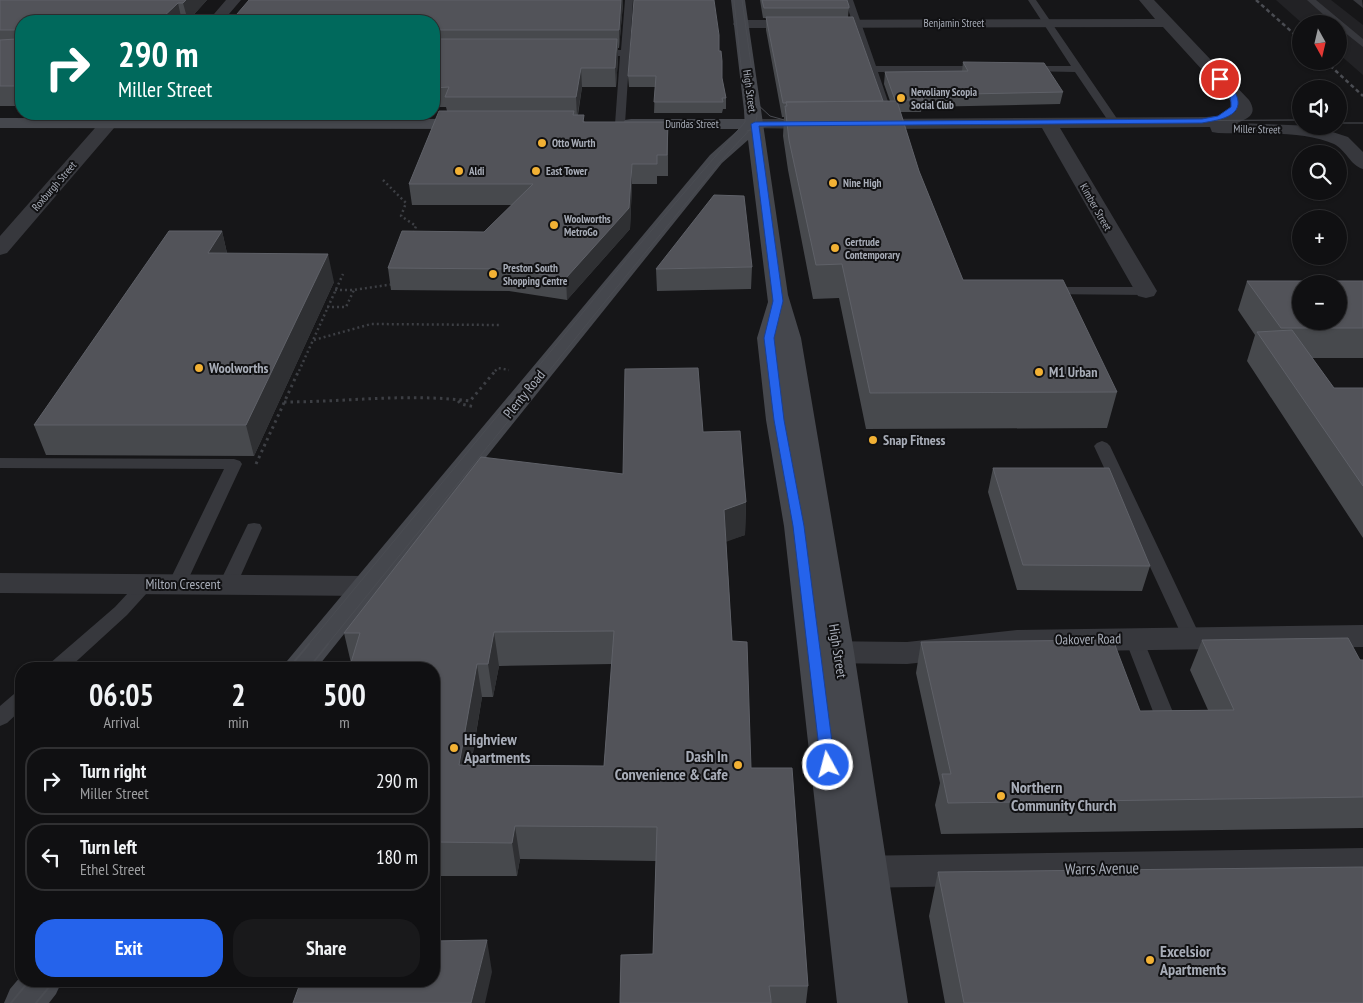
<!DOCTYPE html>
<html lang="en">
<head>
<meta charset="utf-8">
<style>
  :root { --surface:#101012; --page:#19191b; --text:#f1f3f6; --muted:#9c9d9f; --line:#303032; --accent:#2563eb }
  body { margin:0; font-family:"PT Sans Narrow",sans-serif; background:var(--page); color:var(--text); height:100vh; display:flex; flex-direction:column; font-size:19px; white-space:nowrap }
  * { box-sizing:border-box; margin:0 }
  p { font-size:16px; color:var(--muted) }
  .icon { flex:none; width:28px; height:28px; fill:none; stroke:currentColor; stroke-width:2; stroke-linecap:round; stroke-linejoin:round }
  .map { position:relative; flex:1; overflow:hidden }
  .sheet { position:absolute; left:15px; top:662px; width:425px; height:325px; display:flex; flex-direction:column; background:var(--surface); border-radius:20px; box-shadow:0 1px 4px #0004,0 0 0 1px var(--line) }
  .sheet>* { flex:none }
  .top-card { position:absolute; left:15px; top:15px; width:425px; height:105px; border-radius:20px; box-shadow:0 1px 4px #0004,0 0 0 1px var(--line); background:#00695c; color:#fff; overflow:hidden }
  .needle { width:32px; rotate:172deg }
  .fabs { position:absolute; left:1292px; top:15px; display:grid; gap:10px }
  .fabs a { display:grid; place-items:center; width:55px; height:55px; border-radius:50%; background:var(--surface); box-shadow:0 1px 4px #0004,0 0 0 1px var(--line); font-size:25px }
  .pin { position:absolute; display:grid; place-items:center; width:42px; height:42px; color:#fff; margin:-21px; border:2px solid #fff; border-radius:50%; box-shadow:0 1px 5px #0007 }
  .me { position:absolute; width:55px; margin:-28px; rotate:353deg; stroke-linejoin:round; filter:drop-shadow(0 0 4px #0008) }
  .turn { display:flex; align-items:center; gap:18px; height:105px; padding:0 20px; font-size:22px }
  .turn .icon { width:65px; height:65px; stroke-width:2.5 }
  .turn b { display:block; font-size:35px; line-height:42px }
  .eta { display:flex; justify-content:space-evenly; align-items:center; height:85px; text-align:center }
  .eta b { font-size:30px; font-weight:700; line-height:35px }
  .cta { display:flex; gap:10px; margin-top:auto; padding:10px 20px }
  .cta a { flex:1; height:58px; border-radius:20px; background:var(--accent); color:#fff; font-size:20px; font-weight:700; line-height:58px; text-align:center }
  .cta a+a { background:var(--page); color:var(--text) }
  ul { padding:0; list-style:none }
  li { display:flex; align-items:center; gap:15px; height:68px; margin:0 10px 8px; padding:0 10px; border:2px solid var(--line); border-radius:20px }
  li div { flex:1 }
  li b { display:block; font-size:19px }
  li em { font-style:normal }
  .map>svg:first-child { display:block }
  .built { fill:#222225 }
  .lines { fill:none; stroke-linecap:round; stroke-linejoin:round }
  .path-far1 { stroke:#3d3f44; stroke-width:2.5; stroke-dasharray:2 3; stroke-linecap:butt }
  .path { stroke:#3d3f44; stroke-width:3; stroke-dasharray:2.5 4; stroke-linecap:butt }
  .lane { fill:#37383d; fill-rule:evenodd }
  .street { fill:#37383d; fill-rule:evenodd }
  .secondary { fill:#45474d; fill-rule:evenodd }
  .tram-far1 { stroke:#4a4c52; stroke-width:1 }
  .tram { stroke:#4a4c52; stroke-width:2 }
  .rail { stroke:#4a4c52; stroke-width:2.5; stroke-dasharray:4 3; stroke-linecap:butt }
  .wall { fill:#47494d; fill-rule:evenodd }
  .shaded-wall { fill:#2f3033 }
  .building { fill:#525359; stroke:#5f6168; fill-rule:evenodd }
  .route { fill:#2563eb; stroke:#184099 }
  .poi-dot { fill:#f2b134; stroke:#111113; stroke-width:2 }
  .labels { text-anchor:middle; stroke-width:4; stroke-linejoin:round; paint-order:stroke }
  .far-street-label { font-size:11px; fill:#a8adb8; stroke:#111113 }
  .far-poi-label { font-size:11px; font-weight:bold; fill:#a8adb8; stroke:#111113; text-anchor:start }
  .poi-label { font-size:14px; font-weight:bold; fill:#a8adb8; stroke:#111113; text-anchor:start }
  .street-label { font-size:14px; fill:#a8adb8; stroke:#111113 }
  .near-poi-label { font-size:16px; font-weight:bold; fill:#a8adb8; stroke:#111113; text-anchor:start }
  .near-street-label { font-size:16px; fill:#a8adb8; stroke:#111113 }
</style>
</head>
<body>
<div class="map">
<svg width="1363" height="1003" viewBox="0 0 1363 1003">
  <rect width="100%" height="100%" fill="#161618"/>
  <path class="built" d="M1276 0H1331L1363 25V75L1339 54V24H1303Z"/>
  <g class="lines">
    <path class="path-far1" d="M383 180 406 203 401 216 416 226 413 235
      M335 290H354L394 284
      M327 307H346L354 290
      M314 340 371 324 499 325
      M299 371 343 274
      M495 371 498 368 509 370"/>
    <path class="path" d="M458 401 461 404 475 407
      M284 402C346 402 408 393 470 401L496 370
      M256 464 299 370"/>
    <path class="lane" d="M625 0H633L625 124 620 127 615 124 620 56H596L591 53 596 50H621Z
      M845 0H853L876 66H984L989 69 984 72H878L895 122 890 125 886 124Z
      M1028 0H1036L1120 123 1119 125H1111L1075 72 1023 71 1021 69 1026 66H1071Z
      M1307 0H1316L1363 39V47L1339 28V24H1334Z
      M1353 0H1362L1363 8Z
      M1047 287H1146L1152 291 1146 295 1042 294 1041 291Z
      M1102 441 1107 443 1110 446 1201 638 1199 643 1192 645 1185 643 1183 638 1094 446 1097 443Z
      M0 458 234 459 240 461 242 464 186 584 183 588 177 590 171 588 168 584 224 469 0 468Z
      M254 523 260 524 262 528 237 584 234 588 228 590 222 588 219 584 246 528 248 524Z
      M147 577 153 579 156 583 127 615 68 669H47L49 664 115 607 141 579Z
      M1134 632 1141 634 1143 639 1179 727 1176 732 1169 735 1162 732 1159 727 1125 639 1127 634Z
      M21 692V710L7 723 0 726V706L14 694Z"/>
    <path class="street" d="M226 0H241L223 21H208Z
      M1139 0H1154L1249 100C1258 114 1249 118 1237 123L1314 126 1348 137 1363 152V169C1350 165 1346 150 1334 144 1304 130 1251 134 1218 133L1212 132 1210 127 1060 128 1157 291 1154 296 1146 298 1138 296 1135 291 1042 128 868 129 862 128 859 124 862 120 868 119 1206 117 1227 115 1236 111 1235 106 1163 27 740 28 735 27 733 24 735 21 740 20 1155 19Z
      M127 114H145C138 123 132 130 121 127L118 123Z
      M108 119 114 120 117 124 114 128 7 253 0 255V236L102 120Z
      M755 119H822L828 120 831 124 828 128 822 129 749 128 746 124 749 120Z
      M0 573 366 576 377 579 381 586 377 593 366 596 0 593Z
      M1363 625V647L1017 652 907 664 818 663 807 660 802 652 807 644 818 641 907 642 1017 630Z
      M1363 848V880L850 888 837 883 831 872 837 861 850 856Z"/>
    <path class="secondary" d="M731 0H745L788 295 801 338 854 652 908 1003H837L784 526 766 420 757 338 768 302 748 140 722 163 316 669H282L287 661 710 155 739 129H631L625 128 622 124 625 120 631 119H745Z
      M0 118 471 119 477 120 480 124 477 128 471 129 0 128Z
      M21 976V981H62L56 994 49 1003H4L10 989Z"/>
    <path class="tram-far1" d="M757 104 770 116 788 121
      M889 122 1301 120
      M1339 123H1363
      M747 131 767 126 796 124
      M308 645 627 259 745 122V104L734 0
      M327 645 613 292 720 162 755 124 757 117 756 100 742 0"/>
    <path class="tram" d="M288 669 309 644
      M308 669 328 644
      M11 1003 29 981
      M36 1003 54 981"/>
    <path class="rail" d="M1256 0 1301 40
      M1325 61 1363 96"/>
  </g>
  <path class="wall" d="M0 0H207L188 21H21V106H0Z
    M760 0H847L849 6 848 17 883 101H890L884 84 885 72 962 71 963 62 1063 92 1060 104 922 107 921 112H900L919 171 963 280 1117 392 1107 428 866 429 839 298 813 299 788 170 783 136 784 117H782L766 30V18H763Z
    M623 4 619 48H618V58L616 87H582L578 115 585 122H668V176H657V184H632L630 229 567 300 509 291 391 290 388 268 484 232 512 205H412L409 184 447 111 446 107H434V21Z
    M719 51 722 78 726 98V109H723L722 113H654L655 87H629L628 76Z
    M222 231 227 253 334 282 254 456 46 455 34 425Z
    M752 267 751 289 657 291 656 269Z
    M1247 281H1363V358H1312L1334 388H1363V538L1247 361 1255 335 1238 310Z
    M703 432 746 502 745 535 726 541 732 641 751 768 808 986 806 1003H620L653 954 656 861 520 859 517 876H434V669L351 663 344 633 623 474ZM612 664 604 766 471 765 482 697H493L499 666Z
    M993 468 1150 566 1142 591 1017 590 988 492Z
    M1202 640 1363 660V828L941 834 935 805 940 783 916 673 921 642 1140 711 1208 710 1190 670Z
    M938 872 1363 1003H945L929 916Z"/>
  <path class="shaded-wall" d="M186 0H207L188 21 183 3Z
    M621 0H623V4L619 48V30Z
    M178 3 182 21H159Z
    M617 39 618 58 616 87 615 68Z
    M581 68 582 87 577 117 576 97Z
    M632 164V184L630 229 567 300 566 278Z
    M222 231 228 258 208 253Z
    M328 254 334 282 254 456 246 425Z
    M746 502 745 535 723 543 724 510Z
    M494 632 499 666 493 697 488 664Z
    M477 664 482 697 465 799 459 765Z
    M515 826 520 859 517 876 512 843Z
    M487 940 492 972 485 1003H471Z"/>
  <path class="building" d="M0 0H186L183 3H178L159 21H21V86H0V40L16 39 17 32 15 30H0Z
    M249 0H621L619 30H434V21H231Z
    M634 0H714L719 35V51H721L722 61V78L726 98H722L723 102H654L656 76H628Z
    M762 0H847L849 6V8H764Z
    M766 17H853L883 101 786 102V103H783Z
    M434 39H617L615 68H581L576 97H445L449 87 434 88Z
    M963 62 1044 63 1063 92 921 95 923 100H895L885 72 968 71Z
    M897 101 919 171 963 280H1063L1117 392 870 393 842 264 816 265 789 140 785 106H787L786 102Z
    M439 111H574L573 115H584L583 122H668L667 155H657V164H632L629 208 566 278 507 269 388 268 402 231 484 232 533 184H409Z
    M714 195 744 196 752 267 656 269Z
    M169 231H222L208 253 328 254 246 425H34Z
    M1247 281H1363V328H1281ZM1301 284H1339V321H1301Z
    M1292 330 1334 388H1363V486L1257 332Z
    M698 368 703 432 740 431 746 502 724 510 732 641 747 642 751 768H792L808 986H769L771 1000V1003H620L621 955 653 954 657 827 515 826 512 843 434 842V669H349L360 633H344L481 457 623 474 625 369ZM614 631 604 766 459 765 477 664H488L494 632Z
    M993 468H1109L1150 566 1023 565Z
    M1348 638 1360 660H1363V797L948 803 942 774H951L921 642 1113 640 1140 711 1234 710 1202 640Z
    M1363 867V1003H964L938 872Z
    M487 940 471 1003H293L301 981H434V941Z"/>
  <path class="route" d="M1220 77C1231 83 1247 103 1232 114 1223 120 1212 121 1202 123L759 126 783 301 774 338 784 420 804 526 835 765 833 769 828 771 823 769 821 765 793 526 774 420 764 338 773 301 751 124 755 122 1202 119 1218 116 1231 107C1232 93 1224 89 1216 79Z"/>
  <g class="poi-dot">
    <circle cx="901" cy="98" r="5"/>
    <circle cx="542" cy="143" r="5"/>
    <circle cx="459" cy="171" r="5"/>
    <circle cx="536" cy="171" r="5"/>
    <circle cx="833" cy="183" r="5"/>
    <circle cx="554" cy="225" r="5"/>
    <circle cx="835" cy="248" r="5"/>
    <circle cx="493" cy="274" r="5"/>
    <circle cx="199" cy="368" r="5"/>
    <circle cx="1039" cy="372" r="5"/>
    <circle cx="873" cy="440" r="5"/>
    <circle cx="454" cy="748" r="5"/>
    <circle cx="738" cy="765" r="5"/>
    <circle cx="1001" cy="796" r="5"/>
    <circle cx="1150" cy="960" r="5"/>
  </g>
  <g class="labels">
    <g class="far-street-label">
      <text x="954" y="27">Benjamin Street</text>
      <text transform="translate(750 91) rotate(82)" y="4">High Street</text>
      <text x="692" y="128">Dundas Street</text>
      <text transform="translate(1257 129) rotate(1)" y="4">Miller Street</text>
      <text transform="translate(54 186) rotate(-49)" y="4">Roxburgh Street</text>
      <text transform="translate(1096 207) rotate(60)" y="4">Kimber Street</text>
    </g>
    <g class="far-poi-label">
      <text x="911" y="96">Nevoliany Scopia<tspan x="911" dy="13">Social Club</tspan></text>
      <text x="552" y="147">Otto Wurth</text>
      <text x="469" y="175">Aldi</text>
      <text x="546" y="175">East Tower</text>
      <text x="843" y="187">Nine High</text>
      <text x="564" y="223">Woolworths<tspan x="564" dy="13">MetroGo</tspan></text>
      <text x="845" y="246">Gertrude<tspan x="845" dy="13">Contemporary</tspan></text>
      <text x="503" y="272">Preston South<tspan x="503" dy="13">Shopping Centre</tspan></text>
    </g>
    <g class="poi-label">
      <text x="209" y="373">Woolworths</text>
      <text x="1049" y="377">M1 Urban</text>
      <text x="883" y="445">Snap Fitness</text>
    </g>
    <g class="street-label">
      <text transform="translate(524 394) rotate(-51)" y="5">Plenty Road</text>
      <text x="183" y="589">Milton Crescent</text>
      <text transform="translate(1088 639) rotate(-1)" y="5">Oakover Road</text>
      <text transform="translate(838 651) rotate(81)" y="5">High Street</text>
    </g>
    <g class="near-poi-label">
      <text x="464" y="745">Highview<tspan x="464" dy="18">Apartments</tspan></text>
      <text x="728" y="762" text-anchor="end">Dash In<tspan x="728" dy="18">Convenience &amp; Cafe</tspan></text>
      <text x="1011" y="793">Northern<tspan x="1011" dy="18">Community Church</tspan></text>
      <text x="1160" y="957">Excelsior<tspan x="1160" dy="18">Apartments</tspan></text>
    </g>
    <g class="near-street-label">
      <text transform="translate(1102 868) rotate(-1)" y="6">Warrs Avenue</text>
    </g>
  </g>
</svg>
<div class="fabs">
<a><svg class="needle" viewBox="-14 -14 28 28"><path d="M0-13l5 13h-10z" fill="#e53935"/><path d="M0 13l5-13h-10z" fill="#9c9d9f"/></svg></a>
<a><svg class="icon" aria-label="sound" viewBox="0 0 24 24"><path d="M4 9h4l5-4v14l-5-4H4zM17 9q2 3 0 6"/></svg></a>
<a><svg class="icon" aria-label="search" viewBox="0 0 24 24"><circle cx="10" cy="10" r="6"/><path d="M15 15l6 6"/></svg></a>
<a>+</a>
<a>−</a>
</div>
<div class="pin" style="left:1220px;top:79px;background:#d93025"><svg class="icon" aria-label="arrive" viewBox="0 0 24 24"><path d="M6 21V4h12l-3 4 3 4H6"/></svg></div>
<svg class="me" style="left:828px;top:765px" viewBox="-20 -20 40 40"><circle r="17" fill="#2563eb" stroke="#fff" stroke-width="3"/><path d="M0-11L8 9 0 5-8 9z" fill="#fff"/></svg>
<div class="top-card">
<div class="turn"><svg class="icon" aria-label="right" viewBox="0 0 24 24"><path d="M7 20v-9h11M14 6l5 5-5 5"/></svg><div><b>290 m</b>Miller Street</div></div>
</div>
<section class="sheet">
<div class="eta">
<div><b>06:05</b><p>Arrival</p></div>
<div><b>2</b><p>min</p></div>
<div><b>500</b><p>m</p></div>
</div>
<ul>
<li><svg class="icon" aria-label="right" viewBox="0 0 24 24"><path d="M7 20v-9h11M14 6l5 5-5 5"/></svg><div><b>Turn right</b><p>Miller Street</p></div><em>290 m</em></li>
<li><svg class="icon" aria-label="left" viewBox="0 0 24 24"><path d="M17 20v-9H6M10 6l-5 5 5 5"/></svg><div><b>Turn left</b><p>Ethel Street</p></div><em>180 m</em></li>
</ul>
<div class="cta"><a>Exit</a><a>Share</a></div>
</section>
</div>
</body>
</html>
